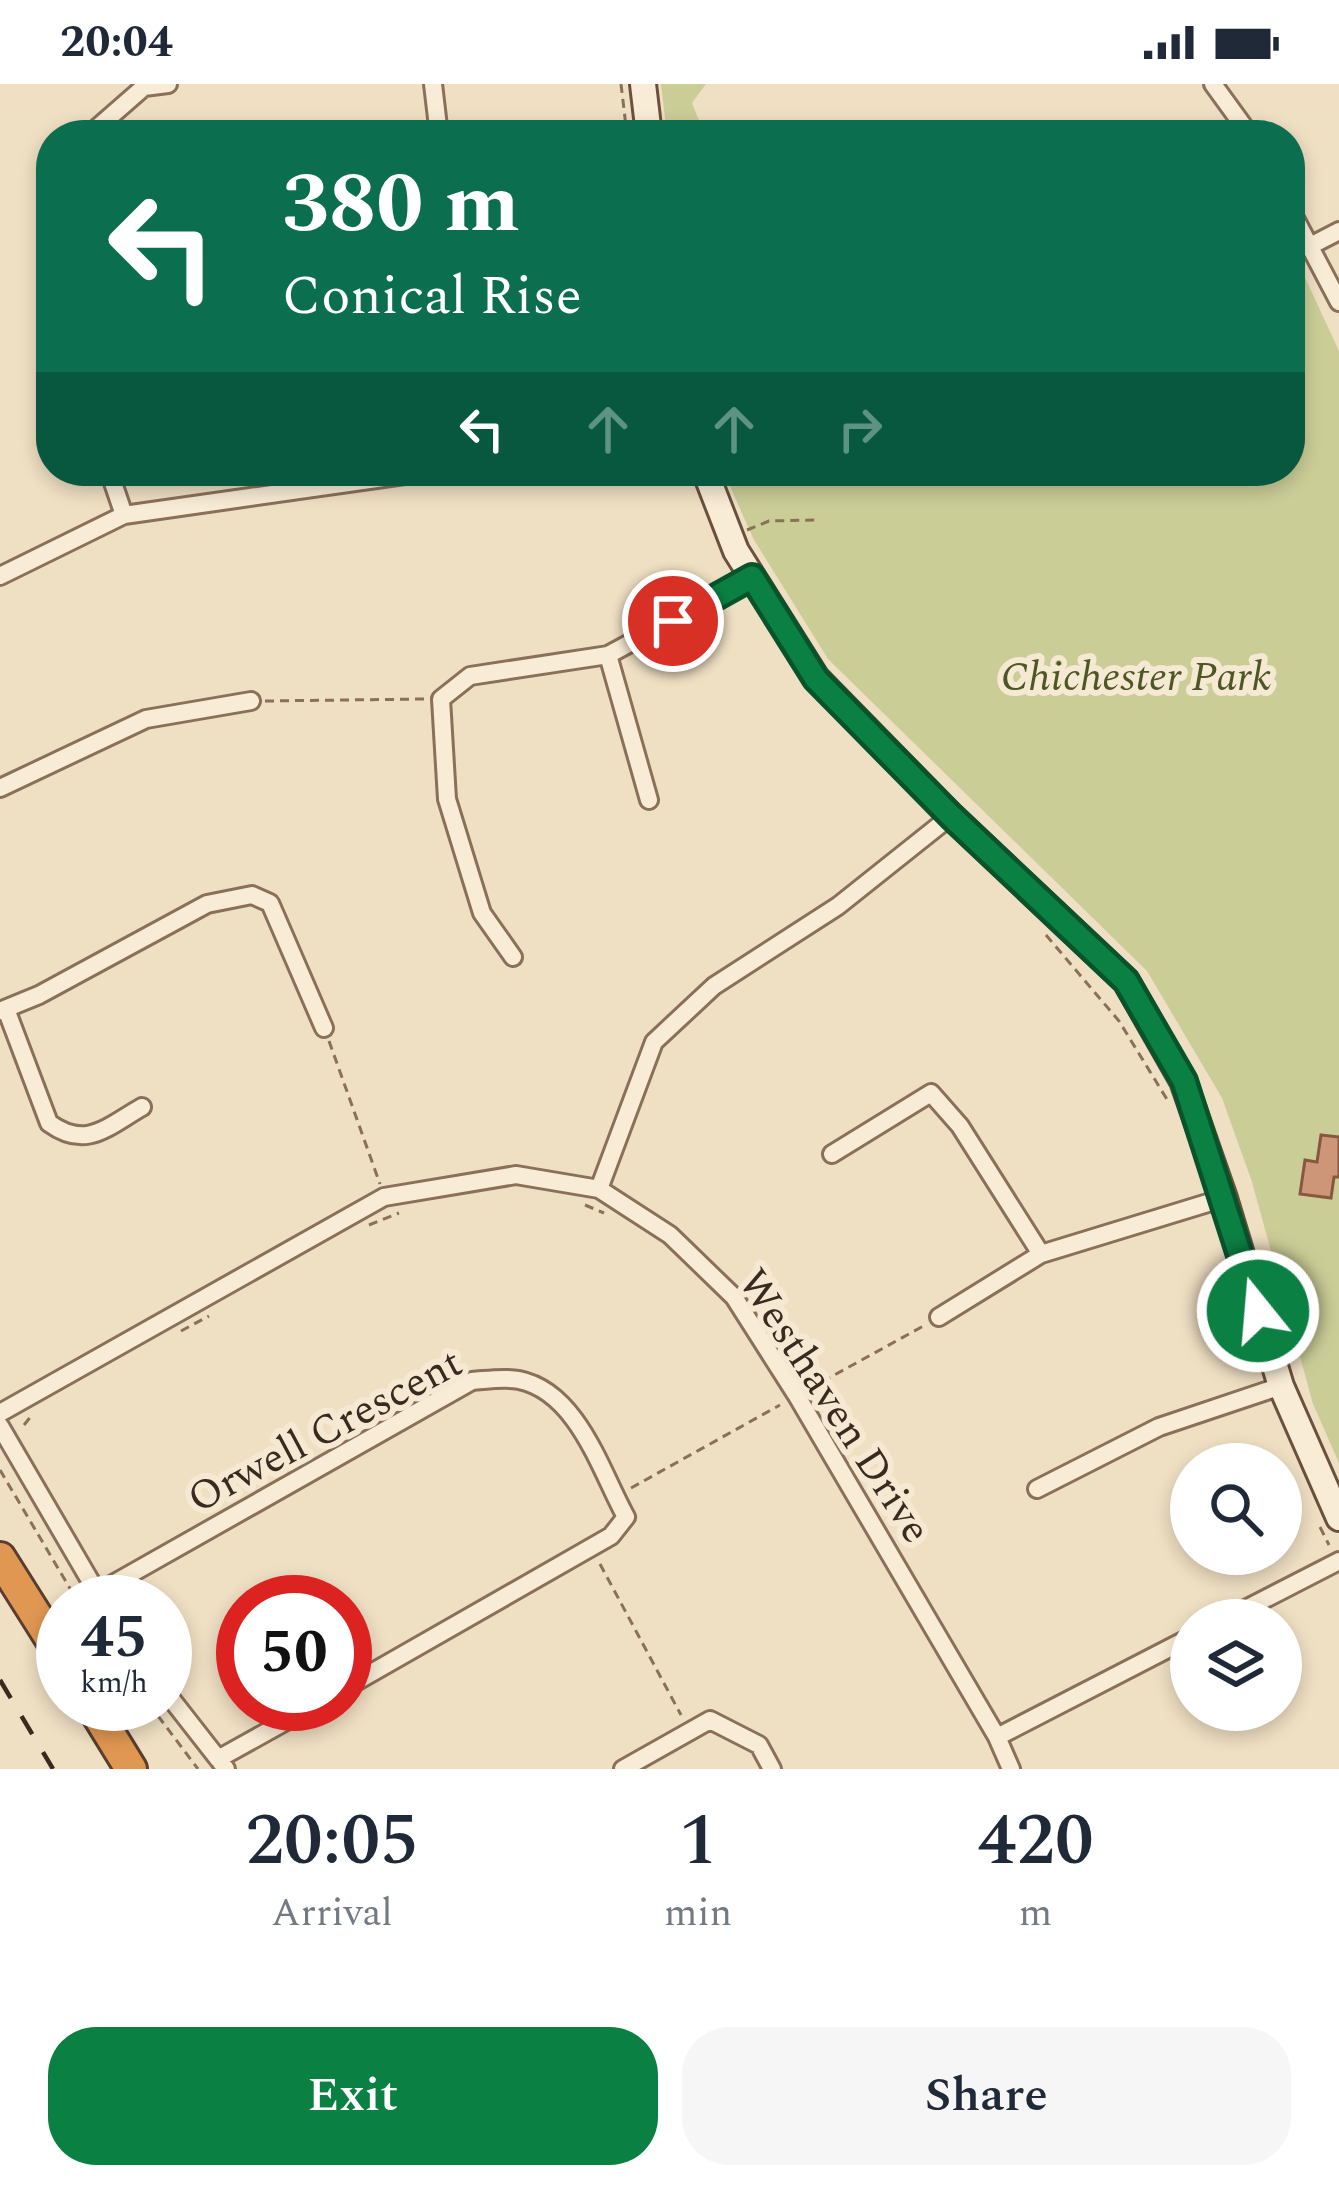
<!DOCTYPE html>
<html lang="en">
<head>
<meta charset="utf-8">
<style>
  :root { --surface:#fff; --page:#f6f6f7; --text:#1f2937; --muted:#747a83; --accent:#0b8043 }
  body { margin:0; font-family:Spectral,serif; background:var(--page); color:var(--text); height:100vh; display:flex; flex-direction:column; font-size:45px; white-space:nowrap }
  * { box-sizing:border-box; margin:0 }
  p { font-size:39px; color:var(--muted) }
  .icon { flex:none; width:66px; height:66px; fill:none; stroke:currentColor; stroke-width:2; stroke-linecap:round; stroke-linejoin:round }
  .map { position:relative; height:1685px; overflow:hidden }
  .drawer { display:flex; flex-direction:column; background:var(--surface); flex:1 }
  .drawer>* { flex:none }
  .top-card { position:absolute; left:36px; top:36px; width:1269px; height:366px; border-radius:48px; box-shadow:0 6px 18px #0003; background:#0b6e4f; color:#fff; overflow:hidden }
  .tools { position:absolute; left:1170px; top:1359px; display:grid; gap:24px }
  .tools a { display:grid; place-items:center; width:132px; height:132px; border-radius:50%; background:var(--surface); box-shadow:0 6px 18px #0003; font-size:60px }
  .speed { position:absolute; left:36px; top:1491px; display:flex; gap:24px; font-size:60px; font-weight:700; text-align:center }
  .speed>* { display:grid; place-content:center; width:156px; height:156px; border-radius:50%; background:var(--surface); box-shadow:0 6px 18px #0003; line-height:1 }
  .speed small { font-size:30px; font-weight:400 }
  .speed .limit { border:18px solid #d22; background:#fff; color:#111 }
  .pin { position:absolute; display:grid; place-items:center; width:102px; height:102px; color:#fff; margin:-51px; border:6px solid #fff; border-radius:50%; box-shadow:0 3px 12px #0007 }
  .me { position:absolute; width:132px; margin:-66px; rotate:343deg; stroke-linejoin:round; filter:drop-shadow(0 0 9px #0008) }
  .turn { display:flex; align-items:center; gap:42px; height:252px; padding:0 48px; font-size:54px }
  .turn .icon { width:156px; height:156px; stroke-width:2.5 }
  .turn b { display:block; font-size:84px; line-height:102px }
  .lanes { display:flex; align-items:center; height:114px; padding:0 48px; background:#0003; justify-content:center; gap:60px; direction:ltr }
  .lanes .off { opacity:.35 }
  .eta { display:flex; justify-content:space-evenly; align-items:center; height:204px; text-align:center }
  .eta b { font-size:72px; font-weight:600; line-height:84px }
  .cta { display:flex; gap:24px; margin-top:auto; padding:24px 48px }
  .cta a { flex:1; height:138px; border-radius:48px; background:var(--accent); color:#fff; font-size:48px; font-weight:600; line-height:138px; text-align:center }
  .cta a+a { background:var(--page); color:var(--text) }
  .status { display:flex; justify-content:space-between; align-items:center; height:84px; padding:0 60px; background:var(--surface); direction:ltr }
  .status svg { height:33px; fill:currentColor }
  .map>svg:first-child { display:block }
  .green { fill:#cbcd97 }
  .building { fill:#ce9678; stroke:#89573f; stroke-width:3 }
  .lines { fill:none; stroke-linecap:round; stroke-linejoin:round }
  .minor-casing { stroke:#8a7059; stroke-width:22 }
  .secondary-casing { stroke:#6b513d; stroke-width:30 }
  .motorway-casing { stroke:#573e2e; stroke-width:36 }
  .path { stroke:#8a7059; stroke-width:3; stroke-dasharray:9 6; stroke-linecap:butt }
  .minor { stroke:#f9ecd6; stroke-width:16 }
  .secondary { stroke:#f9ecd6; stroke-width:24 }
  .motorway { stroke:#e09752; stroke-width:30 }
  .rail { stroke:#39291e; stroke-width:4.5; stroke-dasharray:21 21; stroke-linecap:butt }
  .route-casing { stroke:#07532c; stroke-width:30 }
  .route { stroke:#0b8043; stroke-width:21 }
  .labels { text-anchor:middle; stroke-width:12; stroke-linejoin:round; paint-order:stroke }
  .park-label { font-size:42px; font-style:italic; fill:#4d5624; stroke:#f6e9d3 }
  .street-label { font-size:42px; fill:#39291e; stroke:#f6e9d3 }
</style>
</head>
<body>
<div class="status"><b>20:04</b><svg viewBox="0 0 49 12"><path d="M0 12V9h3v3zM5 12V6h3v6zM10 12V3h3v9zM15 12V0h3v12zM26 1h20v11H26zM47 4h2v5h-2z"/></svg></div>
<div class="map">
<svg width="1339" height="1685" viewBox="0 0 1339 1685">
  <rect width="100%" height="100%" fill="#efdfc3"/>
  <path class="green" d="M661 0H706L692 19 705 51H667Z
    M1296 174 1339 267V1379L1313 1320 1252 1098 1222 1014 1147 887 828 575 754 456 723 387H1290V177Z"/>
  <path class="building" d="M1321 1051 1339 1053V1093H1334L1331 1114 1300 1110 1305 1076 1317 1078Z"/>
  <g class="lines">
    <defs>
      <path id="minor" d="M433 0 439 51
        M1213 0 1250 51
        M89 51 144 3 168 0
        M1290 125 1339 218
        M1310 162 1339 147
        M109 387 124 431
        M0 492 124 431 433 387
        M608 571 649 716
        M0 704 146 635 251 617
        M513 873 482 829 447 715 441 615 470 592 608 571 752 493
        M6 925 49 1039C86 1066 107 1043 142 1023
        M0 927 39 911 207 820 252 811 270 819 324 944
        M832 1070 931 1009 960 1042 1041 1170
        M599 1105 654 958 714 902 838 822 951 732
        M939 1233 1041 1170 1224 1114
        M0 1329 384 1113 516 1091 599 1105 670 1151 734 1213 797 1312 997 1653 1011 1685
        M0 1342 102 1517
        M1037 1405 1159 1343 1281 1302
        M97 1509 472 1297C487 1296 505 1293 519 1296 578 1308 601 1388 626 1433L611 1452 345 1604
        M1224 1536 1339 1477
        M165 1607 226 1685
        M997 1653 1191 1553
        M218 1675 317 1620
        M623 1685 710 1636 759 1661 772 1685"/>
      <path id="secondary" d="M643 0 649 51
        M705 387 736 467 816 594 951 732 1126 897 1183 997 1224 1114 1281 1302 1339 1434"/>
      <path id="motorway" d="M0 1474 63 1574
        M91 1620 131 1685"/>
    </defs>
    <use href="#minor" class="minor-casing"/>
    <use href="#secondary" class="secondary-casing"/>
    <use href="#motorway" class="motorway-casing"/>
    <path class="path" d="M621 0 627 51
      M443 400 537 387
      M747 446 769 437 815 436
      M265 617 424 615
      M1046 851 1119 937 1168 1017
      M329 957 380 1100
      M585 1121 604 1129
      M369 1141 399 1129
      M181 1247 209 1232
      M809 1305 927 1240
      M24 1341 32 1331
      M0 1386 78 1518
      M631 1404 780 1321
      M1320 1443 1329 1461
      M600 1480 681 1631
      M149 1620 198 1685"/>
    <use href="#minor" class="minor"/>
    <use href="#secondary" class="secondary"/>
    <use href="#motorway" class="motorway"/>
    <path class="rail" d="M0 1596 53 1685"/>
  </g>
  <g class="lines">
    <defs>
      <path id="route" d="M673 537 752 493 816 595 951 732 1126 897 1184 997 1258 1227"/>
    </defs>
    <use href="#route" class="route-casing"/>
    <use href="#route" class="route"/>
  </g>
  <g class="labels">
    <g class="park-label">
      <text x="1136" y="606">Chichester Park</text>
    </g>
    <g class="street-label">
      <text transform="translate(836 1321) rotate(57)" y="15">Westhaven Drive</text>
      <text transform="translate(324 1345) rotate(-28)" y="15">Orwell Crescent</text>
    </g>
  </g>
</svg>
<div class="tools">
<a><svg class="icon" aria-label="search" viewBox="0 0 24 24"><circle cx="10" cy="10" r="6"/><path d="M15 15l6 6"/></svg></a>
<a><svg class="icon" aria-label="layers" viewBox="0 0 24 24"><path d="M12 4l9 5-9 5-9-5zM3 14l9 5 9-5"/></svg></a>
</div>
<div class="speed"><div>45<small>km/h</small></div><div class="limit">50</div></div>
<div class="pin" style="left:673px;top:537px;background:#d93025"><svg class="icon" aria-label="arrive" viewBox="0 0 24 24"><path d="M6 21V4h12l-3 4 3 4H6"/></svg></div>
<svg class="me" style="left:1258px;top:1227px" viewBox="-20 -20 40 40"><circle r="17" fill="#0b8043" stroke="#fff" stroke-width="3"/><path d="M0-11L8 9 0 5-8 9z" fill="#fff"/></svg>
<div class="top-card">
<div class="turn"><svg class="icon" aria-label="left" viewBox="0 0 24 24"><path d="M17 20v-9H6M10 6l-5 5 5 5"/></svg><div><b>380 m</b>Conical Rise</div></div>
<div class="lanes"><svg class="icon" aria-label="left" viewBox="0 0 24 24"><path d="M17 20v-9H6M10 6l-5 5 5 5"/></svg><svg class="icon off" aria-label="ahead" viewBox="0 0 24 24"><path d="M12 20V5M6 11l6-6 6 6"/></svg><svg class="icon off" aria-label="ahead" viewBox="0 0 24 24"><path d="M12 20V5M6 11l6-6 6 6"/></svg><svg class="icon off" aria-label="right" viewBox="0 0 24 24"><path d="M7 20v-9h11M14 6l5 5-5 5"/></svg></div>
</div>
</div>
<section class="drawer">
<div class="eta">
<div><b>20:05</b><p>Arrival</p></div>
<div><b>1</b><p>min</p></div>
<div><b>420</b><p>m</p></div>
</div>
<div class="cta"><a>Exit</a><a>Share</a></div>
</section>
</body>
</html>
